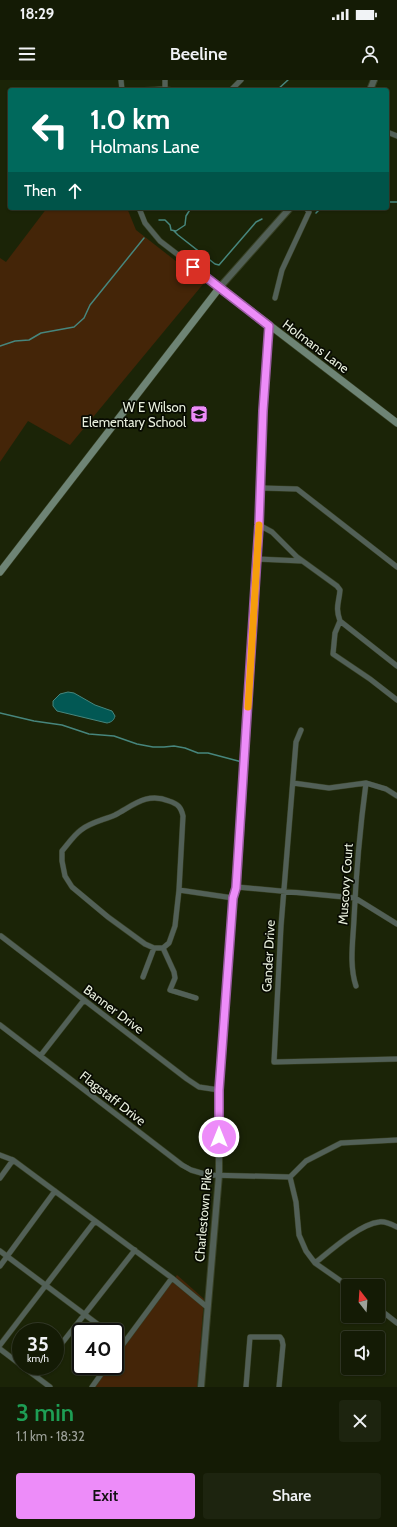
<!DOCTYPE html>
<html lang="en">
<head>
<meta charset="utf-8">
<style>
  :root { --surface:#141b05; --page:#1d240f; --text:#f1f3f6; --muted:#9da19a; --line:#333927; --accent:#ed8cf9 }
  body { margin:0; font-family:Cabin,sans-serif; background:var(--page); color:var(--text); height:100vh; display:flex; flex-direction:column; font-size:15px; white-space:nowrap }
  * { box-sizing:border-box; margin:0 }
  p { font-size:13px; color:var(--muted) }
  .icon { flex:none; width:22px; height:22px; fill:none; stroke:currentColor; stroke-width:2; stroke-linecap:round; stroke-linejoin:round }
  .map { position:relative; height:1307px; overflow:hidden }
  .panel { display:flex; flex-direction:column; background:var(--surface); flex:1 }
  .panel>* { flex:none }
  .hud { position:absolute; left:8px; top:8px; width:381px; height:122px; border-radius:4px; box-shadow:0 1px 3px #0004,0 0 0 1px var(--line); background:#00695c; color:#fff; overflow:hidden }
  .needle { width:26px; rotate:343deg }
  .buttons { position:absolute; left:341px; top:1199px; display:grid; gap:8px }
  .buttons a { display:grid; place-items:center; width:44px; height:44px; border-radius:4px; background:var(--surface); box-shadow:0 1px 3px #0004,0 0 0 1px var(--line); font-size:20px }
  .speed { position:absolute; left:12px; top:1243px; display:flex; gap:8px; font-size:20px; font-weight:700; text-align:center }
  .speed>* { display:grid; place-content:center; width:52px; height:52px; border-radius:50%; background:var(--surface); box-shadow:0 1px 3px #0004,0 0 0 1px var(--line); line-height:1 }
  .speed small { font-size:10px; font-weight:400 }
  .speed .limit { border:2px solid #111; border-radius:6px; background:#fff; color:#111 }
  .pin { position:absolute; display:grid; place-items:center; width:34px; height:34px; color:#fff; margin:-17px; border-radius:8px; box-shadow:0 2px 6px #0006 }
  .me { position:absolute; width:44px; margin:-22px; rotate:0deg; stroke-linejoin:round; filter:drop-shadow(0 0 3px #0008) }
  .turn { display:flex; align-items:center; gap:14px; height:84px; padding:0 16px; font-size:18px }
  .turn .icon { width:52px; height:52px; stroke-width:2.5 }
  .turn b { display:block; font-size:28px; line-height:34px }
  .then { display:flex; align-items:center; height:38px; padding:0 16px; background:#0003; gap:8px; font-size:15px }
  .round { display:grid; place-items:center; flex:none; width:42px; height:42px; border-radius:4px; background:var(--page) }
  .summary { display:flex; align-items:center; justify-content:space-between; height:68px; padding:0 16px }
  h1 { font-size:24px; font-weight:600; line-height:30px; color:#1e9e55 }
  .primary-button { display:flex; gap:8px; margin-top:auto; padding:8px 16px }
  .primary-button a { flex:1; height:46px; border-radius:4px; background:var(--accent); color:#111; font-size:16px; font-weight:600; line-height:46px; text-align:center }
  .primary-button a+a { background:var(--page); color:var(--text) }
  .status { display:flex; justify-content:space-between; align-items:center; height:28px; padding:0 20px; background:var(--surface); direction:ltr }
  .status svg { height:11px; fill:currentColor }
  header { display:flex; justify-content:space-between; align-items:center; height:52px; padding:0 16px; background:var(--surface); font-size:18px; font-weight:600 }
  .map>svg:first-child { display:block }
  .green { fill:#442508 }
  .water { fill:#025854; stroke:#47867d }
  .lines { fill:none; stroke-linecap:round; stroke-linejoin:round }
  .stream { stroke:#47867d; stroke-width:1.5 }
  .minor-casing { stroke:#384125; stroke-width:6 }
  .tertiary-casing { stroke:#384125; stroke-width:8 }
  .secondary-casing { stroke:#384125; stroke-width:8 }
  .minor { stroke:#526057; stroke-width:5 }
  .tertiary { stroke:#526057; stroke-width:6 }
  .secondary { stroke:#6e8475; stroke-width:7 }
  .route-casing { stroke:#9a5ba2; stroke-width:10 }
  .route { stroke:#ed8cf9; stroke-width:7 }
  .slow { stroke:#f59e0b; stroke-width:7 }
  .labels { text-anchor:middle; stroke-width:3.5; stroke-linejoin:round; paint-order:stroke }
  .street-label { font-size:13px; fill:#e9f0de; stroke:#080b02 }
  .poi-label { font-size:13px; fill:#e9f0de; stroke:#080b02; text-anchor:end }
</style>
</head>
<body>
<div class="status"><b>18:29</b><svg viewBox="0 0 49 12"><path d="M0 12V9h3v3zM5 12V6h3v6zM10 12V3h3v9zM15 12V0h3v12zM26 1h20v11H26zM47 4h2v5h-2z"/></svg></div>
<header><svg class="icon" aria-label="menu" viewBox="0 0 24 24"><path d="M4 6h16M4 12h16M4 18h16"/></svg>Beeline<svg class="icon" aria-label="person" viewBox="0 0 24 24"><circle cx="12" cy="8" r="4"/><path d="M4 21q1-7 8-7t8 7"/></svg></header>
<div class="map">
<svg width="397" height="1307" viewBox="0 0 397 1307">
  <rect width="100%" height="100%" fill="#1b2407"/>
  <path class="green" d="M47 128H127L136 150 204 203 70 365 28 341 0 382V178L6 182Z
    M177 1195 204 1219 197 1307H95L110 1286H115V1279Z"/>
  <path class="water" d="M68 612 74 613 95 625 112 631 115 636C114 640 112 642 107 643L57 631 53 626V621L60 614Z"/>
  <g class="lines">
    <path class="stream" d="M277 10 288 0
      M387 122H397
      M316 133 319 130 325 128
      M159 140H165L170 145 171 150 176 151 185 145 186 136 191 128
      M174 151 178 155 215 184 219 185 256 142 262 139
      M0 266 15 261 29 260 41 253 74 247 84 238 90 225 144 158
      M0 633 34 641 62 645 89 654 114 656 137 664 153 667H164L174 666 185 668 198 673H208L242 682"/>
    <defs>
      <path id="minor" d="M121 0 122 10
        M165 9V0
        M144 10 165 9 171 10
        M231 10 241 0
        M387 52 397 56
        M139 128 145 143 160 161 220 207
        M275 218 282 190 309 132 306 128
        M261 408 297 409 397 487
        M259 445 272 452 297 477 337 506 340 510C339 523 335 527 340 541L397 586
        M257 479 302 481
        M340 541 335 553 333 574 370 599 397 620
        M301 650 296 662 281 846 274 982 397 979
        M293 703 329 708 366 703 386 709 397 716
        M237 807 355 818 397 844
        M179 810 175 846 169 863 163 868H154L145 864 108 837 72 807 65 796 62 781V771C68 764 74 755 81 750 91 742 104 740 115 735 134 725 147 712 169 721 178 724 181 727 183 736L179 810 233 818
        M1 856 187 999 199 1007 219 1010
        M163 868 174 892 175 898 170 910 196 918
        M143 897 154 868
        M356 906C349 885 353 861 354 839 356 794 360 748 366 703
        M0 945 182 1085 191 1090 208 1095 290 1097 306 1081 341 1063 397 1060
        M41 975 84 920
        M0 1075 13 1080 172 1198 207 1227
        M290 1097 296 1122 299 1155 306 1171 315 1183 348 1206
        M0 1098 13 1080
        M0 1171 108 1252
        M315 1183C330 1171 360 1144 379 1142 385 1141 391 1144 397 1147
        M0 1186 55 1111
        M378 1228 397 1243
        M115 1257 123 1263
        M0 1265 95 1141
        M0 1269 21 1285
        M55 1272 135 1170
        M115 1275 172 1198
        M22 1286 50 1307
        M36 1296 45 1286
        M92 1307 107 1286
        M246 1307 250 1257H280L282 1260 283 1265 279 1307"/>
      <path id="tertiary" d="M370 10 374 0
        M220 207 290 128
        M201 1307 219 1095V1010L233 818 237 807 259 445 263 331 269 246"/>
      <path id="secondary" d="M0 492 220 207 397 343"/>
    </defs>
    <use href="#minor" class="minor-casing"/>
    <use href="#tertiary" class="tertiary-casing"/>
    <use href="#secondary" class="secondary-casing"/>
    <use href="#minor" class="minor"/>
    <use href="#tertiary" class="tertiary"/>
    <use href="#secondary" class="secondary"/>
  </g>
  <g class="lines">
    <defs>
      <path id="route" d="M193 187 269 246 263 331 259 445 236 808 233 818 219 1010V1057"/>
    </defs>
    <use href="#route" class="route-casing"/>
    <use href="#route" class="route"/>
    <path class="slow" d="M248 627 259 445"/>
  </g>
  <defs>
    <symbol id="school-square" viewBox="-11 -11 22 22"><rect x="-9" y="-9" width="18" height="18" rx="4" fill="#ed8cf9" stroke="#080b02"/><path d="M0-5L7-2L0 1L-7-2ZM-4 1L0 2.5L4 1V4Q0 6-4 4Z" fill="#111"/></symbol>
  </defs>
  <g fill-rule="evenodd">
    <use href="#school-square" x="189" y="324" width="20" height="20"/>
  </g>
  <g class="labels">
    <g class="street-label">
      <text transform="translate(316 266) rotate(37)" y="5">Holmans Lane</text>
      <text transform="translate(345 804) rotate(-86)" y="5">Muscovy Court</text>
      <text transform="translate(268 876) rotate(-87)" y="5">Gander Drive</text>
      <text transform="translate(114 929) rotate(37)" y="5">Banner Drive</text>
      <text transform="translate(113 1018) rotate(38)" y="5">Flagstaff Drive</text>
      <text transform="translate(203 1135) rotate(-85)" y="5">Charlestown Pike</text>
    </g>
    <g class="poi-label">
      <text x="186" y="332">W E Wilson<tspan x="186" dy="15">Elementary School</tspan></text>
    </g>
  </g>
</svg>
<div class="buttons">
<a><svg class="needle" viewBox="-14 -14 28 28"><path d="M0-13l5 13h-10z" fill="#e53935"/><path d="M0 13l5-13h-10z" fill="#9da19a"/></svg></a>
<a><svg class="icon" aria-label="sound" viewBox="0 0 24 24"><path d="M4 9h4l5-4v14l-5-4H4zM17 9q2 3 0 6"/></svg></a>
</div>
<div class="speed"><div>35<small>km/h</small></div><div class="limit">40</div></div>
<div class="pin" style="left:193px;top:187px;background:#d93025"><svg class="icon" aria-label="arrive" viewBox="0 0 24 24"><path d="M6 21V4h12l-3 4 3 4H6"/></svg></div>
<svg class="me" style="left:219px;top:1057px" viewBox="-20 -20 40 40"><circle r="17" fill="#ed8cf9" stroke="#fff" stroke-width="3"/><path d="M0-11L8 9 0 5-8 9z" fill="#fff"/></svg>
<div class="hud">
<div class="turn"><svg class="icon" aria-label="left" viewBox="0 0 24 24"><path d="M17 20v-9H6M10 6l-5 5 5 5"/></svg><div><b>1.0 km</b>Holmans Lane</div></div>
<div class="then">Then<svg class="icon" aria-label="ahead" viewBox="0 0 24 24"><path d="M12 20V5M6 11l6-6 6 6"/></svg></div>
</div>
</div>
<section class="panel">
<div class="summary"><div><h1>3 min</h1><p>1.1 km · 18:32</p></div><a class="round"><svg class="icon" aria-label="close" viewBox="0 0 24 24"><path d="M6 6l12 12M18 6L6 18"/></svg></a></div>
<div class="primary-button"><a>Exit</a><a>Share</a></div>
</section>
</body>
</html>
